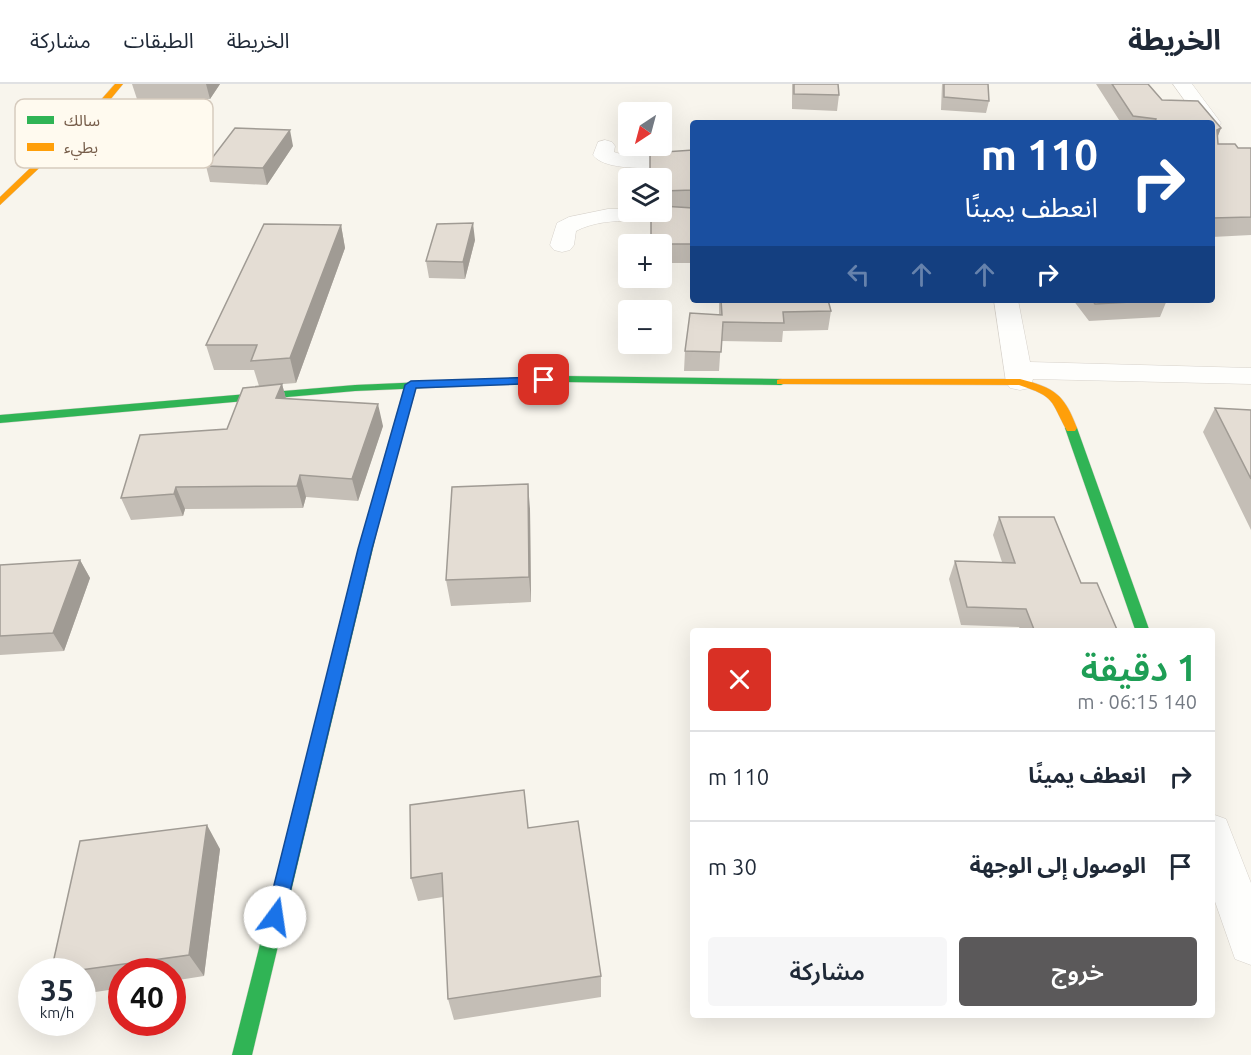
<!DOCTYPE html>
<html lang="ar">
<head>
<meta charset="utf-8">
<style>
  :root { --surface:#fff; --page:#f6f6f7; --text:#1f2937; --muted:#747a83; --line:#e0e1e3; --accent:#5b595a }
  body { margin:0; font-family:Ubuntu,"Noto Sans Arabic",sans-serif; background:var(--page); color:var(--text); direction:rtl; height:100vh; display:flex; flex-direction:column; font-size:22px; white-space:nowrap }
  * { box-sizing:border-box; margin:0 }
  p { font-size:20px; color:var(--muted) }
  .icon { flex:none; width:33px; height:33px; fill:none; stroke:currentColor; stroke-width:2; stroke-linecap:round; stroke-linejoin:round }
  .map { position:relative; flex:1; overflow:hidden; direction:ltr }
  .drawer { position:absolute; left:690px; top:544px; width:525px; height:390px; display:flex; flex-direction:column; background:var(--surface); border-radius:6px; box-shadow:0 6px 24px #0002; direction:rtl }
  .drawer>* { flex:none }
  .top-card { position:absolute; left:690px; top:36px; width:525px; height:183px; border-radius:6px; box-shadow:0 6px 24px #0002; direction:rtl; background:#1a4fa0; color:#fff; overflow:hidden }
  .needle { width:39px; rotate:216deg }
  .buttons { position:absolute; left:618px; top:18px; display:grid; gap:12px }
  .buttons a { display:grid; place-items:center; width:54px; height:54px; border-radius:6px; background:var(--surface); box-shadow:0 6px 24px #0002; font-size:30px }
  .speed { position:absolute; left:18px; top:874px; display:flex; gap:12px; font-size:30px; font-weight:700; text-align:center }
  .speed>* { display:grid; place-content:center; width:78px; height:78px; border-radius:50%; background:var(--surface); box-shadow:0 6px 24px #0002; line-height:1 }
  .speed small { font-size:15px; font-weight:400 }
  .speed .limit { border:9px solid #d22; background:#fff; color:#111 }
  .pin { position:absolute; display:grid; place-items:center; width:51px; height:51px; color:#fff; margin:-26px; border-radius:12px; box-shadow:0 3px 9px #0006 }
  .me { position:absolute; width:66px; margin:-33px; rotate:14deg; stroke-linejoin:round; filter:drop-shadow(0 0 4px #0008) }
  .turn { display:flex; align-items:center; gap:21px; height:126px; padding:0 18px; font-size:27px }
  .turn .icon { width:78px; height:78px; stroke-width:2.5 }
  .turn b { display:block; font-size:42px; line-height:51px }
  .lanes { display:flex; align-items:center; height:57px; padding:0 18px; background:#0003; justify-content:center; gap:30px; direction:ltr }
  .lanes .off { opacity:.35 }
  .round { display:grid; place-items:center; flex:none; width:63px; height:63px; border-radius:6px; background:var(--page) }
  .summary { display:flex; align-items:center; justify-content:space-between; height:102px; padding:0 18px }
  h1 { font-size:36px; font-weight:600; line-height:45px; color:#1e9e55 }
  .primary-button { display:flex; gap:12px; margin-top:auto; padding:12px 18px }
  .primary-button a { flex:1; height:69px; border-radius:6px; background:var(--accent); color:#fff; font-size:24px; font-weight:600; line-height:69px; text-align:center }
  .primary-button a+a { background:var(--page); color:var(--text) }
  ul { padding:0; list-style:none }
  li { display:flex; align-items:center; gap:18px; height:90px; padding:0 18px; border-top:2px solid var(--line) }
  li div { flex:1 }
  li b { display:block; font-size:22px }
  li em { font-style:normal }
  header { display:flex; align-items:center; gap:36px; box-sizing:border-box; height:84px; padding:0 30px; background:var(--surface); border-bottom:2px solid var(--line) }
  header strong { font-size:28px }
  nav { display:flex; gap:33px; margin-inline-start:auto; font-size:21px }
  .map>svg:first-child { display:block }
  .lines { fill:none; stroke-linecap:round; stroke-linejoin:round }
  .street-casing { stroke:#d7d2cb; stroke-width:1 }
  .fast-casing { stroke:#d7d1c9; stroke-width:1 }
  .slow-casing { stroke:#d7d1c9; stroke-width:1 }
  .street { fill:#fefefc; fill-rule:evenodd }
  .fast { fill:#30b455; fill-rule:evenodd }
  .slow { fill:#ff9f0a; fill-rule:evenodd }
  .wall { fill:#c4beb6 }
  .shaded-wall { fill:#a09b94 }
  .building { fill:#e4ddd4; stroke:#a09b94; stroke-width:1.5 }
  .route { fill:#1a73e8; stroke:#114b97; stroke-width:1.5 }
  .key { fill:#fffaef; stroke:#d6cbbe; stroke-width:1.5 }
  .key-label { font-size:16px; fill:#775e4b }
</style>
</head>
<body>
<header>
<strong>الخريطة</strong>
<nav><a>الخريطة</a><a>الطبقات</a><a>مشاركة</a></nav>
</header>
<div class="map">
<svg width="1251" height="971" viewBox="0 0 1251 971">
  <rect width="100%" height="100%" fill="#f8f5ed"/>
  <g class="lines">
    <defs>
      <path id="street" d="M1173 0H1192L1221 39 1218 43 1212 45V39H1201Z
        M605 56 612 58 615 62 614 68 624 71 693 70V82C671 83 606 90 593 71L598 58Z
        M608 125H628V128L693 126V140C656 139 609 130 576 147L574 161 570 166 562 168 554 166 550 161 557 139 569 133Z
        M994 216H1018L1030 278 1251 284V300L1033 295 1030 304 1020 306 1010 304 1006 298Z
        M1212 730 1226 735 1251 799V881L1235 875 1212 809Z"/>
      <path id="fast" d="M564 292 781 295 787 298 781 301 564 298 355 307 0 339V331L355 301Z
        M1071 340 1077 344 1150 548H1136L1065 344Z
        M377 418 383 422 252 971H232L371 422Z"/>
      <path id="slow" d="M115 0H123L105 22 0 121V113L99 18Z
        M781 295H1020C1055 304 1064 310 1077 344L1075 347H1067C1050 316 1056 313 1019 301L777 300V296Z
        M411 298 417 301 383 422 377 426 373 425 371 422 405 301Z"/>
    </defs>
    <use href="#street" class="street-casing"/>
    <use href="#fast" class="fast-casing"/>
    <use href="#slow" class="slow-casing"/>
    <use href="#street" class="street"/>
    <use href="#fast" class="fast"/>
    <use href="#slow" class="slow"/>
  </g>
  <path class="wall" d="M132 0H220L210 15H137Z
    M792 0H838L839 11 837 27 792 25Z
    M942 0H988L989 17 986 29 941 26Z
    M1096 0H1148L1162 16 1198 17 1221 44 1217 54 1218 60H1235L1238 64H1251V151L1212 153V39H1121Z
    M293 62 267 101 210 98 206 82Z
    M693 66V179H662V94Z
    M341 141 345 164 296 299 259 302 254 286H214L206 261Z
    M475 156 465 195 429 194 426 177Z
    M719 216H828L831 227 828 246 783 247 782 258 721 257 719 287H684L685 267 719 231Z
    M1073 216H1167L1160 233 1089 237Z
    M282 300 286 315 383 342 358 417 306 413 303 424 185 425 183 432 131 436 121 414 227 345Z
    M1215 324 1251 326V446L1203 348Z
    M530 425 531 518 451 522 446 496Z
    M999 433 1081 499 1118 548H1021L1019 543 961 541 949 495 955 477 1002 478 993 451Z
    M80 476 90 494 64 567 0 571V481Z
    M529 743 601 892V913L454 936 448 915 443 813 418 817 411 794Z
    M220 765 204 892 172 897V888H122V904L82 910V888H51Z"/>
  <path class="shaded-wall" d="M206 0H220L210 15Z
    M1221 44 1214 62 1217 46Z
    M290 46 293 62 267 101 263 84Z
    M473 139 475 156 465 195 463 178Z
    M341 141 345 164 296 299 290 274Z
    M282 300 288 322 276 314Z
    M378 320 383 342 358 417 352 395Z
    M300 391 306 413 303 424 297 402Z
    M528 400 530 425 531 518 529 493Z
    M176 403 185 425 183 432 174 410Z
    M80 476 90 494 64 567 53 549Z
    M207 741 220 765 204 892 189 871Z"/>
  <path class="building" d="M794 0H838L839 11 794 10Z
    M944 0H988L989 17 944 13Z
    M1112 0H1148L1162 16 1198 17 1221 44 1217 46 1218 60H1235L1238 64H1251V133L1212 134V39H1155L1156 35 1133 32Z
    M235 44 290 46 263 84 206 82Z
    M693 66V106L662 107V94H650V69Z
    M662 122 693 124V160H651V128H662Z
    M473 139 463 178 426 177 437 140Z
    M264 140 341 141 290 274 251 277 257 261H206Z
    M721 216H828L831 227 783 228 784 239 723 238 721 268 685 267 690 229 722 231Z
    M1092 216H1167L1095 220Z
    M282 300 276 314 378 320 352 395 300 391 297 402 176 403 174 410 121 414 140 351 227 345 243 304Z
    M1215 324 1251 326V395Z
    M528 400 529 493 446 496 452 403Z
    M999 433H1054L1081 499H1097L1118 548H1035L1026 525 967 523 955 477 1015 479Z
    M80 476 53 549 0 552V481Z
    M524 706 528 744 578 737 601 892 448 915 442 789 411 794 410 721Z
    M207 741 189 871 66 888H51L80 757Z"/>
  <path class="route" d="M544 293 550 296 548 299 416 304 372 465 284 833 282 839 275 841 269 839 266 833 358 465 405 301 411 297Z"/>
  <rect x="15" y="15" width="198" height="69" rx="9" class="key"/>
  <rect x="27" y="32" width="27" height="8" fill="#30b455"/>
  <rect x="27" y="59" width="27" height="8" fill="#ff9f0a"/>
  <g class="key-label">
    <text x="64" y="42">سالك</text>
    <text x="64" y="69">بطيء</text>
  </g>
</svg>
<div class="buttons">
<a><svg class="needle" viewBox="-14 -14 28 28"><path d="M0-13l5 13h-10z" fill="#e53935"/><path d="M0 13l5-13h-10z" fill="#747a83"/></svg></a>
<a><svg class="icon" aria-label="layers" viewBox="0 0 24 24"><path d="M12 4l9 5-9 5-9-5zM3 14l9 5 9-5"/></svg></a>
<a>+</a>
<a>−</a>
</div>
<div class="speed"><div>35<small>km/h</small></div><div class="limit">40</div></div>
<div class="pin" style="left:544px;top:296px;background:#d93025"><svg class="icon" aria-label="arrive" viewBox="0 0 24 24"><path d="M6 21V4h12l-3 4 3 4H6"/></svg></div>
<svg class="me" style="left:275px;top:833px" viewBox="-20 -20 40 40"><circle r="19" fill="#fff"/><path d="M0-13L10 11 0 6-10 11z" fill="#1a73e8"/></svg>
<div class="top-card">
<div class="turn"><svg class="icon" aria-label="right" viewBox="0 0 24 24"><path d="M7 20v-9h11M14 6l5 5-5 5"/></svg><div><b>110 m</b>انعطف يمينًا</div></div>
<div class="lanes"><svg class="icon off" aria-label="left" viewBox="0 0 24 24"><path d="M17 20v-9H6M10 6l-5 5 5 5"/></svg><svg class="icon off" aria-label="ahead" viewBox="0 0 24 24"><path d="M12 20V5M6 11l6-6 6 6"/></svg><svg class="icon off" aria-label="ahead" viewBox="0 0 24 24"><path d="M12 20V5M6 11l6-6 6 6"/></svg><svg class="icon" aria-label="right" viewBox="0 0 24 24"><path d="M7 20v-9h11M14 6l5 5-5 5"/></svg></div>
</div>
<section class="drawer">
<div class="summary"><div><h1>1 دقيقة</h1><p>140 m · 06:15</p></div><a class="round" style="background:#d93025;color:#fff"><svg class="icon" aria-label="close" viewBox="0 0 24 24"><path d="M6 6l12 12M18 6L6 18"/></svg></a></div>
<ul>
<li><svg class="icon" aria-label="right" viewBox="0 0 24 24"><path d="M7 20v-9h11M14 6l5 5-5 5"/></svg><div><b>انعطف يمينًا</b></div><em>110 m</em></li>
<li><svg class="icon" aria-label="arrive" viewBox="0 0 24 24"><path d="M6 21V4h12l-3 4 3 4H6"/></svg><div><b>الوصول إلى الوجهة</b></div><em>30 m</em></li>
</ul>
<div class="primary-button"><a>خروج</a><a>مشاركة</a></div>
</section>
</div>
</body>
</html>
